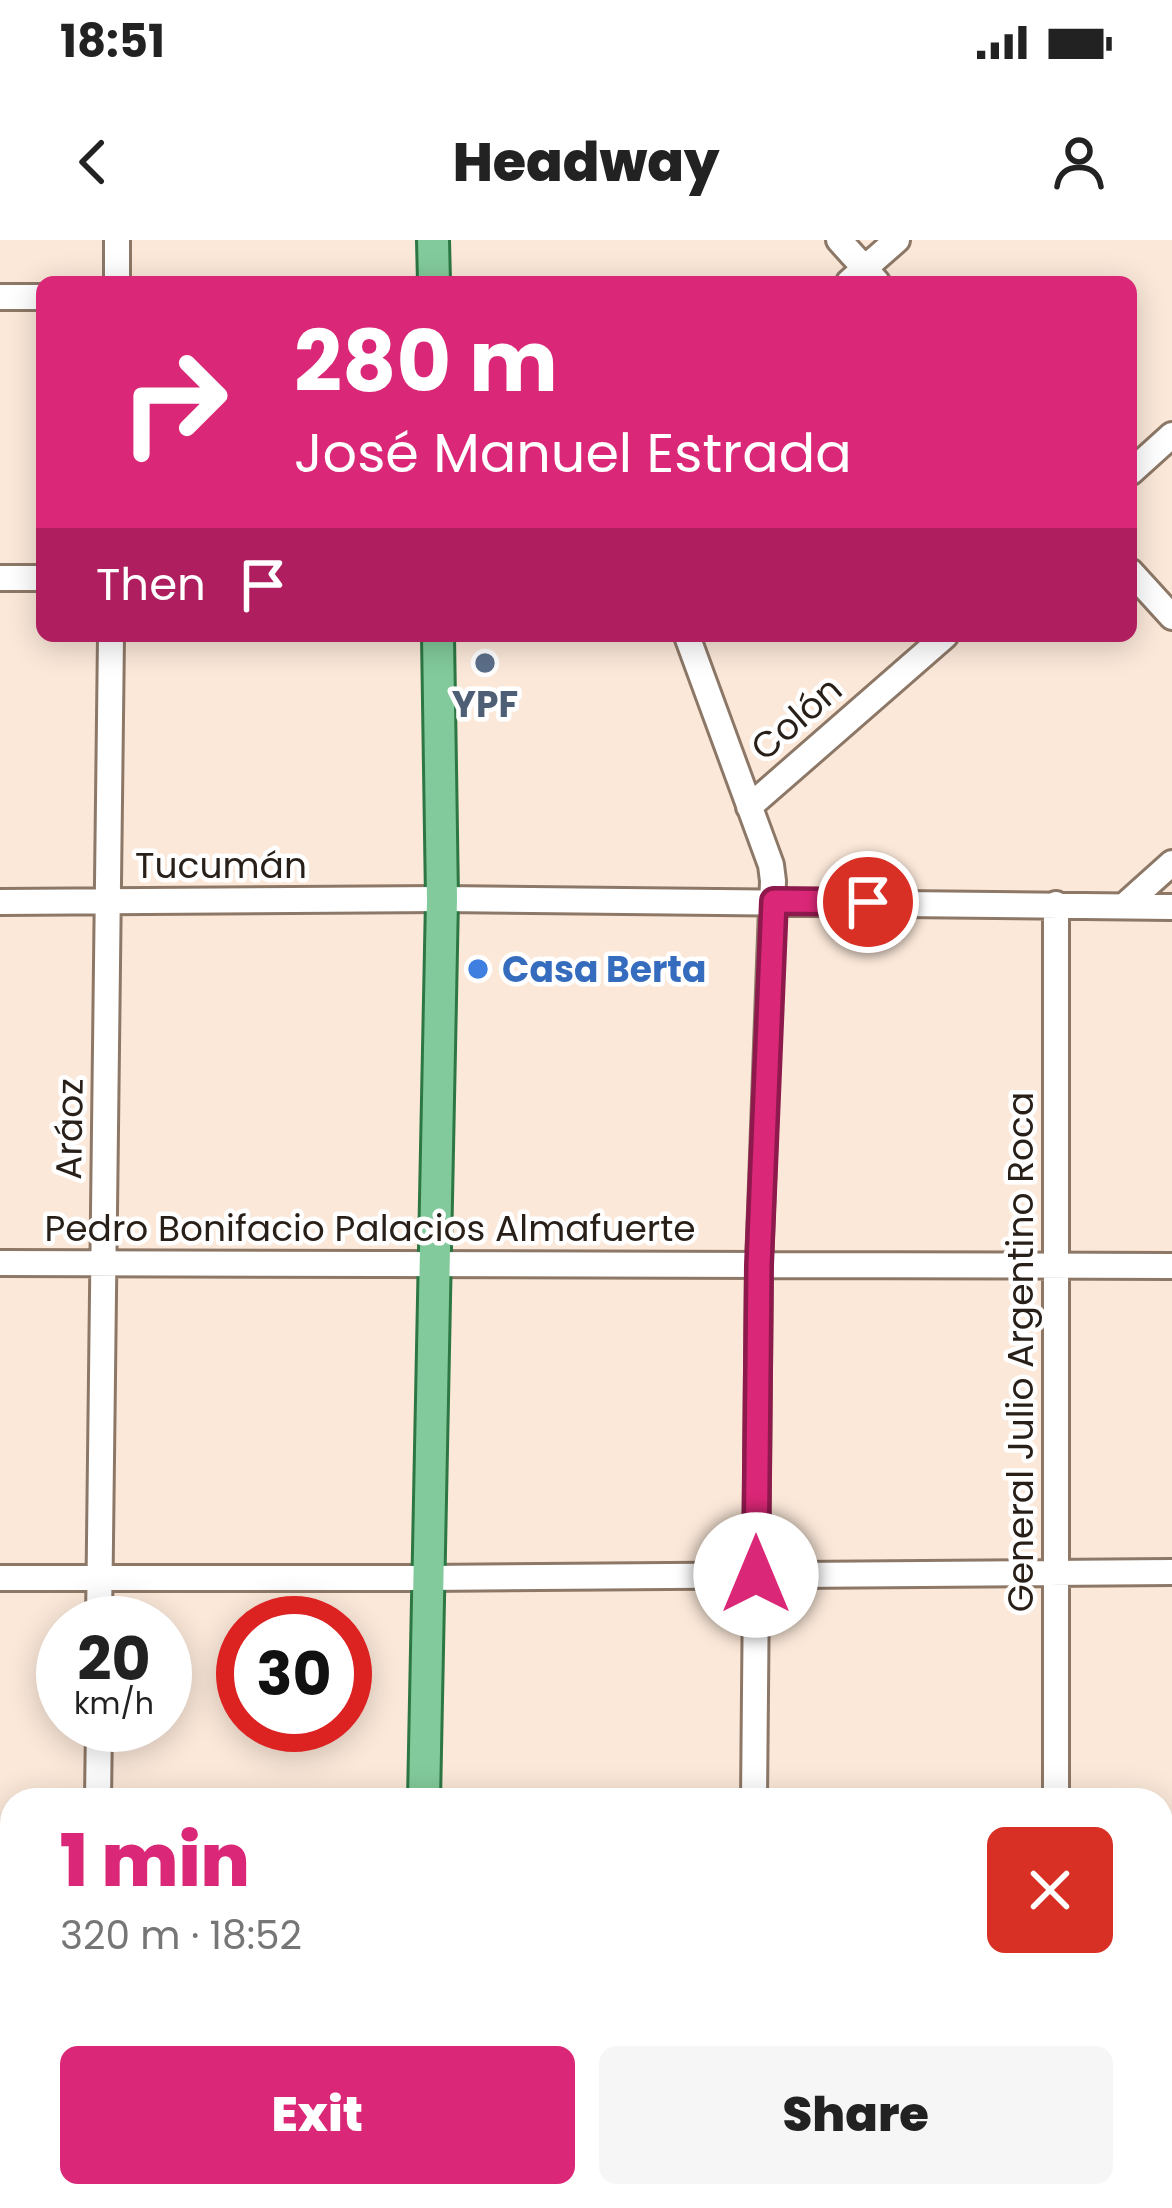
<!DOCTYPE html>
<html lang="en">
<head>
<meta charset="utf-8">
<style>
  :root { --surface:#fff; --page:#f6f6f6; --text:#222; --muted:#767676; --accent:#db2777 }
  body { margin:0; font-family:Poppins,sans-serif; background:var(--page); color:var(--text); height:100vh; display:flex; flex-direction:column; font-size:45px; white-space:nowrap }
  * { box-sizing:border-box; margin:0 }
  p { font-size:39px; color:var(--muted) }
  .icon { flex:none; width:66px; height:66px; fill:none; stroke:currentColor; stroke-width:2; stroke-linecap:round; stroke-linejoin:round }
  .map { position:relative; flex:1; overflow:hidden }
  .drawer { position:absolute; left:0px; top:1548px; width:1173px; height:420px; display:flex; flex-direction:column; background:var(--surface); border-radius:36px 36px 0 0; box-shadow:0 6px 30px #0003 }
  .drawer>* { flex:none }
  .guide { position:absolute; left:36px; top:36px; width:1101px; height:366px; border-radius:18px; box-shadow:0 6px 30px #0003; background:#db2777; color:#fff; overflow:hidden }
  .speed { position:absolute; left:36px; top:1356px; display:flex; gap:24px; font-size:60px; font-weight:700; text-align:center }
  .speed>* { display:grid; place-content:center; width:156px; height:156px; border-radius:50%; background:var(--surface); box-shadow:0 6px 30px #0003; line-height:1 }
  .speed small { font-size:30px; font-weight:400 }
  .speed .limit { border:18px solid #d22; background:#fff; color:#111 }
  .pin { position:absolute; display:grid; place-items:center; width:102px; height:102px; color:#fff; margin:-51px; border:6px solid #fff; border-radius:50%; box-shadow:0 3px 12px #0007 }
  .me { position:absolute; width:132px; margin:-66px; rotate:0deg; stroke-linejoin:round; filter:drop-shadow(0 0 9px #0008) }
  .turn { display:flex; align-items:center; gap:42px; height:252px; padding:0 60px; font-size:54px }
  .turn .icon { width:156px; height:156px; stroke-width:2.5 }
  .turn b { display:block; font-size:84px; line-height:102px }
  .then { display:flex; align-items:center; height:114px; padding:0 60px; background:#0003; gap:24px; font-size:45px }
  .round { display:grid; place-items:center; flex:none; width:126px; height:126px; border-radius:18px; background:var(--page) }
  .head { display:flex; align-items:center; justify-content:space-between; height:204px; padding:0 60px }
  h1 { font-size:72px; font-weight:800; line-height:90px; color:var(--accent) }
  .primary-button { display:flex; gap:24px; margin-top:auto; padding:24px 60px }
  .primary-button a { flex:1; height:138px; border-radius:18px; background:var(--accent); color:#fff; font-size:48px; font-weight:800; line-height:138px; text-align:center }
  .primary-button a+a { background:var(--page); color:var(--text) }
  .status { display:flex; justify-content:space-between; align-items:center; height:84px; padding:0 60px; background:var(--surface); direction:ltr }
  .status svg { height:33px; fill:currentColor }
  header { display:flex; justify-content:space-between; align-items:center; height:156px; padding:0 60px; background:var(--surface); font-size:54px; font-weight:800 }
  .map>svg:first-child { display:block }
  .lines { fill:none; stroke-linecap:round; stroke-linejoin:round }
  .minor-casing { stroke:#8d7867; stroke-width:30 }
  .major-casing { stroke:#2c7743; stroke-width:36 }
  .minor { stroke:#fff; stroke-width:24 }
  .major { stroke:#82ca9b; stroke-width:30 }
  .route-casing { stroke:#8e194d; stroke-width:30 }
  .route { stroke:#db2777; stroke-width:21 }
  .service-dot { fill:#5c6f8a; stroke:#fff; stroke-width:4.5 }
  .shop-dot { fill:#3f7fe0; stroke:#fff; stroke-width:4.5 }
  .labels { text-anchor:middle; stroke-width:9; stroke-linejoin:round; paint-order:stroke }
  .service-label { font-size:36px; font-weight:bold; fill:#4e5e75; stroke:#fff }
  .street-label { font-size:36px; fill:#281f19; stroke:#fff }
  .shop-label { font-size:36px; font-weight:bold; fill:#366cbe; stroke:#fff; text-anchor:start }
</style>
</head>
<body>
<div class="status"><b>18:51</b><svg viewBox="0 0 49 12"><path d="M0 12V9h3v3zM5 12V6h3v6zM10 12V3h3v9zM15 12V0h3v12zM26 1h20v11H26zM47 4h2v5h-2z"/></svg></div>
<header><svg class="icon" aria-label="back" viewBox="0 0 24 24"><path d="M15 5l-7 7 7 7"/></svg>Headway<svg class="icon" aria-label="person" viewBox="0 0 24 24"><circle cx="12" cy="8" r="4"/><path d="M4 21q1-7 8-7t8 7"/></svg></header>
<div class="map">
<svg width="1172" height="1968" viewBox="0 0 1172 1968">
  <rect width="100%" height="100%" fill="#fbe8d9"/>
  <g class="lines">
    <defs>
      <path id="minor" d="M839 0 877 42
        M117 42V0
        M849 42 897 0
        M0 57H42
        M1131 232 1172 195
        M1131 332 1172 377
        M0 338H42
        M687 396 771 625 773 641 759 1025 754 1560
        M749 567 945 396
        M0 662 442 659 1172 667
        M1124 666 1172 623
        M0 1023 1172 1026
        M0 1338H428L1172 1332
        M99 1383 111 396
        M98 1560 99 1485
        M1056 1560V664
        M1161 1643 1172 1642
        M0 1650H12
        M92 1968V1956
        M743 1968V1956
        M1056 1968V1956
        M1139 1968 1152 1956"/>
      <path id="major" d="M433 0 434 42
        M424 1560 442 659 438 396
        M417 1968V1956"/>
    </defs>
    <use href="#minor" class="minor-casing"/>
    <use href="#major" class="major-casing"/>
    <use href="#minor" class="minor"/>
    <use href="#major" class="major"/>
  </g>
  <g class="lines">
    <defs>
      <path id="route" d="M756 1335 759 1025 774 661 868 662"/>
    </defs>
    <use href="#route" class="route-casing"/>
    <use href="#route" class="route"/>
  </g>
  <circle class="service-dot" cx="485" cy="423" r="12"/>
  <circle class="shop-dot" cx="478" cy="729" r="12"/>
  <g class="labels">
    <g class="service-label">
      <text x="485" y="477">YPF</text>
    </g>
    <g class="street-label">
      <text transform="translate(796 478) rotate(-41)" y="13">Colón</text>
      <text x="221" y="638">Tucumán</text>
      <text transform="translate(69 889) rotate(-89)" y="13">Aráoz</text>
      <text x="370" y="1001">Pedro Bonifacio Palacios Almafuerte</text>
      <text transform="translate(1020 1112) rotate(-90)" y="13">General Julio Argentino Roca</text>
    </g>
    <g class="shop-label">
      <text x="502" y="742">Casa Berta</text>
    </g>
  </g>
</svg>
<div class="speed"><div>20<small>km/h</small></div><div class="limit">30</div></div>
<div class="pin" style="left:868px;top:662px;background:#d93025"><svg class="icon" aria-label="arrive" viewBox="0 0 24 24"><path d="M6 21V4h12l-3 4 3 4H6"/></svg></div>
<svg class="me" style="left:756px;top:1335px" viewBox="-20 -20 40 40"><circle r="19" fill="#fff"/><path d="M0-13L10 11 0 6-10 11z" fill="#db2777"/></svg>
<div class="guide">
<div class="turn"><svg class="icon" aria-label="right" viewBox="0 0 24 24"><path d="M7 20v-9h11M14 6l5 5-5 5"/></svg><div><b>280 m</b>José Manuel Estrada</div></div>
<div class="then">Then<svg class="icon" aria-label="arrive" viewBox="0 0 24 24"><path d="M6 21V4h12l-3 4 3 4H6"/></svg></div>
</div>
<section class="drawer">
<div class="head"><div><h1>1 min</h1><p>320 m · 18:52</p></div><a class="round" style="background:#d93025;color:#fff"><svg class="icon" aria-label="close" viewBox="0 0 24 24"><path d="M6 6l12 12M18 6L6 18"/></svg></a></div>
<div class="primary-button"><a>Exit</a><a>Share</a></div>
</section>
</div>
</body>
</html>
